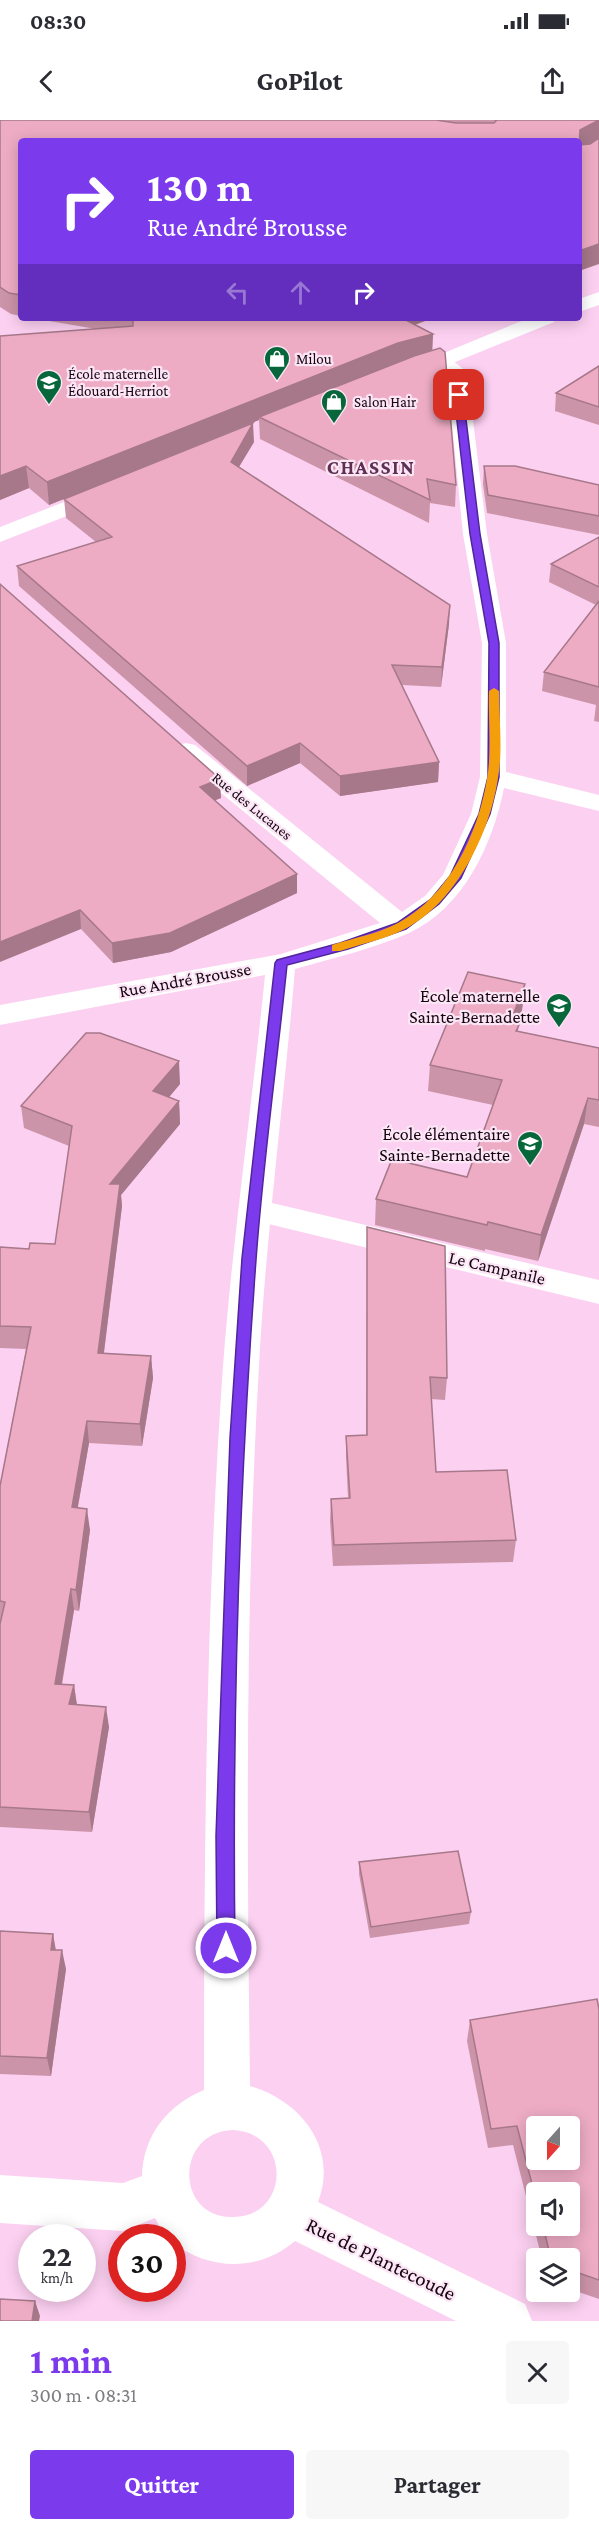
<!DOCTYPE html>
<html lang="fr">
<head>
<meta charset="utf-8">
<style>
  :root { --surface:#fff; --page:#f7f7f7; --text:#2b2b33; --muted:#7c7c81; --accent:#7c3aed }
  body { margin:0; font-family:"Crimson Pro",serif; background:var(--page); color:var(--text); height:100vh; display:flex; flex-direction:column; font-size:22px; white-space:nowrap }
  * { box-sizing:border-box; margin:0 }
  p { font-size:20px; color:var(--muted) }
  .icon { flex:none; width:33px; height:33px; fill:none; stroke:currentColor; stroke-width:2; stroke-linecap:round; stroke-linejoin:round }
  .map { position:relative; height:2201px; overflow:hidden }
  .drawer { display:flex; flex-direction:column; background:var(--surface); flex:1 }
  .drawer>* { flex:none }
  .hud { position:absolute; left:18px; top:18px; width:564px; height:183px; border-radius:6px; box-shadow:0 3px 15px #0003; background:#7c3aed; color:#fff; overflow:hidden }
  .needle { width:39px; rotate:201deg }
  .fabs { position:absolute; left:526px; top:1996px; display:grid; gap:12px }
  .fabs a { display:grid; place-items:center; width:54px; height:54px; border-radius:6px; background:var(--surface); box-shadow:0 3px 15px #0003; font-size:30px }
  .speed { position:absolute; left:18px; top:2104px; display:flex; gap:12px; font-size:30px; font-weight:700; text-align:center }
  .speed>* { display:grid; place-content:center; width:78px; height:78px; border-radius:50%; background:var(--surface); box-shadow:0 3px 15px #0003; line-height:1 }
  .speed small { font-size:15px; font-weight:400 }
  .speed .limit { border:9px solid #d22; background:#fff; color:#111 }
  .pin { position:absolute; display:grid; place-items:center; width:51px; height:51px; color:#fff; margin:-26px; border-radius:12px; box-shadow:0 3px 9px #0006 }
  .me { position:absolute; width:66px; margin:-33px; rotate:0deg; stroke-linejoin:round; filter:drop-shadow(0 0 4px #0008) }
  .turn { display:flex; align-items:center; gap:21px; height:126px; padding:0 30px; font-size:27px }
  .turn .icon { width:78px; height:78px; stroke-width:2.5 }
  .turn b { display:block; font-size:42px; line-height:51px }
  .lanes { display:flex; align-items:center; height:57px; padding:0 30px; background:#0003; justify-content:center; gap:30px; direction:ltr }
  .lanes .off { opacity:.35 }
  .round { display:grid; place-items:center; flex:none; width:63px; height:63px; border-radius:6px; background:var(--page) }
  .headline { display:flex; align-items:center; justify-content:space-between; height:102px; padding:0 30px }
  h1 { font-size:36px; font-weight:700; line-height:45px; color:var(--accent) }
  .cta { display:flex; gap:12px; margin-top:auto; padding:12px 30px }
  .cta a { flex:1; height:69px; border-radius:6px; background:var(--accent); color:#fff; font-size:24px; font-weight:700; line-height:69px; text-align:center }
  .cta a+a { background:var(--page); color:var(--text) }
  .status { display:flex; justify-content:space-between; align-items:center; height:42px; padding:0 30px; background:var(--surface); direction:ltr }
  .status svg { height:16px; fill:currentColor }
  header { display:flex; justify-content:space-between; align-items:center; height:78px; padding:0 30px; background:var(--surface); font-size:27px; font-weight:700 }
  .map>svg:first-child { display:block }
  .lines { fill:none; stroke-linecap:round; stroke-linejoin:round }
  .service { fill:#fff; fill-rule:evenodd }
  .minor { fill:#fff; fill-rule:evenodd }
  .tertiary { fill:#fff; fill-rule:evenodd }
  .wall { fill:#cc94a9; fill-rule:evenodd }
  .shaded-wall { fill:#a67889 }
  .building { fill:#edacc4; stroke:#a67889; stroke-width:1.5; fill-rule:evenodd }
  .route { fill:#7c3aed; stroke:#51269a; stroke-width:1.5 }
  .slow { fill:#f59e0b }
  .labels { text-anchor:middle; stroke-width:4.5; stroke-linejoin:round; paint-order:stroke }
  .far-poi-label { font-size:15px; fill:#150512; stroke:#fce5f5; text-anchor:start }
  .far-street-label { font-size:15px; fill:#150512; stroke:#fce5f5 }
  .street-label { font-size:18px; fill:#150512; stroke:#fce5f5 }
  .poi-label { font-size:18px; fill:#150512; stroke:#fce5f5; text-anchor:end }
  .far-district-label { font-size:20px; font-weight:bold; letter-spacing:1.5px; fill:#5d3053; stroke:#fce5f5 }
  .near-street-label { font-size:21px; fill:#150512; stroke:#fce5f5 }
</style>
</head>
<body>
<div class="status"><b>08:30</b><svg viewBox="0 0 49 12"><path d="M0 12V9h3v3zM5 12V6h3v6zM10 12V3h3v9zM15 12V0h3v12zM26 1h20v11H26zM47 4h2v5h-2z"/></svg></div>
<header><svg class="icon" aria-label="back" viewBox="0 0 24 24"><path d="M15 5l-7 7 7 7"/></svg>GoPilot<svg class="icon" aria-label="share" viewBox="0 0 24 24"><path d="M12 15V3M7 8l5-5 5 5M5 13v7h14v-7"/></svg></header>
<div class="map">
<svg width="599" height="2201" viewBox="0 0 599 2201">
  <rect width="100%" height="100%" fill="#fcd0f1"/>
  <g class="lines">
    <path class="service" d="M255 1079 599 1160V1184L244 1098 239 1090 244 1082Z"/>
    <path class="minor" d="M441 235 448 237 467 252 487 414 506 523V652L599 675V691L504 668C493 723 464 788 409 813 373 829 333 838 295 849 284 981 266 1113 259 1246 245 1486 247 1726 250 1966 300 1980 339 2028 318 2082L525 2184 532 2201H456L295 2121C259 2152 209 2151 172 2122V2118L164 2114 155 2098 123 2111 0 2103V2055L123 2063 142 2056C143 2015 168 1985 204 1970 204 1729 206 1487 223 1246 233 1115 252 986 265 855L0 905V885L281 834 380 803 177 637 173 631 177 625 186 623 195 625 402 792 425 776 443 755 471 694 480 657 482 523 463 414 447 254 431 241 434 237ZM233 2010C293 2013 290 2099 231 2097 175 2096 175 2012 233 2010Z"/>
    <path class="tertiary" d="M599 172V185L579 192V179Z
      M529 198H557L554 202 448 245 403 258 396 256 393 252 396 248 434 237Z
      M105 366 113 368 116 373 113 378 0 422V407Z"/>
  </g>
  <path class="wall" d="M0 0H599V144L579 21H21V196L11 194 0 187Z
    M32 198H433L415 205 433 214 432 231 456 365 455 387 430 383 429 403 260 319 259 300 73 375 254 322 239 347 449 504 441 567 402 565 439 642 438 662 340 676 300 643 247 666 19 466 17 446 96 422 66 398 64 379 49 385 29 368 0 380V216L96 209Z
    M599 246V305L555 291 556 273Z
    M484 346 599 365V415L487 393 483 364Z
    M599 417V602L594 601 596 585 542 571 544 552 596 485 549 462 551 444Z
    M0 464 221 678 214 680 297 754V773L171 832 113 843 81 809Z
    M525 864 522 890 517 904 519 905 518 911 599 928V1007L584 1004 538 1141 485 1129V1131L375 1105 376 1079 467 1057 493 985 428 971 430 945Z
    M180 964 169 977 179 981 180 1004 121 1075 122 1086 104 1233 151 1236 153 1258 142 1326 89 1323 78 1387 90 1410 79 1491 74 1490 62 1565H74L77 1585 109 1607 92 1712 0 1707V1366L26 1229 0 1228V1127L29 1129 55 1124 69 1026 24 1008 21 986Z
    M367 1107 447 1258 445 1280 431 1279 436 1352 516 1420 513 1442 333 1446 330 1401 331 1379 348 1378 346 1337V1316L366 1315Z
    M359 1742 471 1792 469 1804 370 1818 359 1754Z
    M0 1811 53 1814 56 1830 66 1849 51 1956 0 1954Z
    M599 1889V2179L570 2169V2139H542L513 2025 488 2028 467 1921 470 1900ZM537 2073 570 2106H537Z"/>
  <path class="shaded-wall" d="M599 0V19L579 29 580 10Z
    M599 124V144L579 151V131Z
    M390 198H433L389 214Z
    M433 214 432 235 259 297V300L49 385 47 362 398 223Z
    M253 303 254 322 231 360V342Z
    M26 346 29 368 0 380V356Z
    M450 485 449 504 441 567 442 547Z
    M300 623V643L247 666V646Z
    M439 642 438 662 340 676V656Z
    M220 659 221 678 201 686 200 667Z
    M297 754V773L171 832 113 843 112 823Z
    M80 790 81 809 0 842V822Z
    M525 864 522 890 507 930 510 903Z
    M179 941 180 964 155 994 153 971Z
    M588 978 584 1004 538 1141 541 1115Z
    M179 981 180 1004 121 1075 122 1086 101 1255 98 1233 110 1064Z
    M151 1236 153 1258 142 1326 140 1304Z
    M87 1301 89 1323 74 1408 72 1387Z
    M87 1389 90 1410 79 1491 76 1470Z
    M71 1469 74 1490 58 1585 55 1564Z
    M74 1565 77 1586 69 1584Z
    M106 1587 109 1607 92 1712 89 1692Z
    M53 1814 56 1833 51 1830Z
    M62 1830 66 1849 51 1956 47 1938Z
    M35 2181 40 2196 39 2201H32Z"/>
  <path class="building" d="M0 0H436L456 3H494L496 1 495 0H599L580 10 579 25 590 24 599 18V124L579 131V21H21V175L9 173 0 167Z
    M133 198H402L433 214 398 223 47 362 26 346 0 356V216L133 206Z
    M440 228 445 232 456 365 427 359 430 380 259 297 414 236Z
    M599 246V287L556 273Z
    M253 303 231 342 450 485 442 547 392 545 439 642 340 656 300 623 247 646 17 446 112 417 64 379Z
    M484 346H515L599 365V396L488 375Z
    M599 417V467L551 444Z
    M0 464 220 659 200 667 297 754 170 813 112 823 80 790 0 822Z
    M599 481V567L544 552Z
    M468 852 525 864 510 903 519 905 516 911 599 928V980L588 978 541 1115 488 1102 487 1105 376 1079 392 1039 467 1057 502 960 430 945Z
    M86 913H100L179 941 153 971 179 981 110 1064H120L98 1233 151 1236 140 1304 87 1301 72 1387 87 1389 76 1470 71 1469 55 1564 74 1565 69 1584 106 1587 89 1692 0 1687V1504L5 1482 0 1481V1366L31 1207 0 1206V1127L29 1129 30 1123 55 1124 72 1006 21 986Z
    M367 1107 445 1126 447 1258 430 1257 436 1352 507 1350 516 1420 334 1425 331 1379 350 1378 346 1316 367 1315Z
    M458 1731 471 1792 371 1807 359 1742Z
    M0 1811 53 1814 51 1830H62L47 1938 0 1936Z
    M597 1879 599 1889V2160L570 2150V2139H551L543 2106H570V2073H537V2083L517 2006 491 2009 470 1900ZM537 2007H570V2040H537Z
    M0 2179 35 2181 32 2201H0Z"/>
  <path class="route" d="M459 273 463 275 480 414 499 523V657L490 694 461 758 439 784 406 809 348 829 287 845C277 943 263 1042 256 1140 239 1369 232 1599 235 1828L232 1834 226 1837 219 1834 217 1828 216 1716 230 1318 242 1138 275 843 277 840 340 823 397 803 431 779 450 756 479 694 488 657 489 523 470 414 454 275Z"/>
  <path class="slow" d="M494 568 499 571C499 599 503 630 498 658 490 713 456 783 405 809 386 819 361 824 340 831H332V825C353 818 378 814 398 803 449 776 478 714 487 659 492 631 488 599 489 571Z"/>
  <defs>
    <symbol id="shop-pin" viewBox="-11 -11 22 30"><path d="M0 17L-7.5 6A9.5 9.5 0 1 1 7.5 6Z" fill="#07673b" stroke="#fce5f5"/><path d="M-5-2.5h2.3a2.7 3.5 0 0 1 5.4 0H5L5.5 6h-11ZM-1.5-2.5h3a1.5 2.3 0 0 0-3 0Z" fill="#fff"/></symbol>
    <symbol id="school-pin" viewBox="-11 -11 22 30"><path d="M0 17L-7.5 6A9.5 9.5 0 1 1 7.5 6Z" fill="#07673b" stroke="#fce5f5"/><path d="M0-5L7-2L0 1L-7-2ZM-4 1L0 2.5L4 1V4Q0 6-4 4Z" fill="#fff"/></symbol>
  </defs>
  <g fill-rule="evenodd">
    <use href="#shop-pin" x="262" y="224" width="30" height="40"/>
    <use href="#school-pin" x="34" y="248" width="30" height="40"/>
    <use href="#shop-pin" x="319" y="267" width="30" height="40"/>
    <use href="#school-pin" x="544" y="871" width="30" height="40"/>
    <use href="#school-pin" x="515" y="1009" width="30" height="40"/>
  </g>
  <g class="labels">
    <g class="far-poi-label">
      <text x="296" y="244">Milou</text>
      <text x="68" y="259">École maternelle<tspan x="68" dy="17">Édouard-Herriot</tspan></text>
      <text x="354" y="287">Salon Hair</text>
    </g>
    <g class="far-street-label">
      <text transform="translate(252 686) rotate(39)" y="5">Rue des Lucanes</text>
    </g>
    <g class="street-label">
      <text transform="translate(185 860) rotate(-10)" y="6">Rue André Brousse</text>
      <text transform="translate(497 1148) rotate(13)" y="6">Le Campanile</text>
    </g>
    <g class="poi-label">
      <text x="540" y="882">École maternelle<tspan x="540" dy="21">Sainte-Bernadette</tspan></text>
      <text x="510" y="1020">École élémentaire<tspan x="510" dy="21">Sainte-Bernadette</tspan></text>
    </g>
    <g class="far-district-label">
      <text x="371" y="354">CHASSIN</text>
    </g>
    <g class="near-street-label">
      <text transform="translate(381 2139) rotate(26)" y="7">Rue de Plantecoude</text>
    </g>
  </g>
</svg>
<div class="fabs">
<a><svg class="needle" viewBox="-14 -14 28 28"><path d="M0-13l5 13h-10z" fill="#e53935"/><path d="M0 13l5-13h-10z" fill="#7c7c81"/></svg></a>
<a><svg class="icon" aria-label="sound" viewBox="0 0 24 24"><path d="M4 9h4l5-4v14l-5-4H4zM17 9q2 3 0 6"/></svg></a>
<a><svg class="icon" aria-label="layers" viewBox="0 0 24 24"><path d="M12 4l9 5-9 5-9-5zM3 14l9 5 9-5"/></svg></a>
</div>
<div class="speed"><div>22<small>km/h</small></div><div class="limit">30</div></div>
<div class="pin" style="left:459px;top:275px;background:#d93025"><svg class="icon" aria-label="arrive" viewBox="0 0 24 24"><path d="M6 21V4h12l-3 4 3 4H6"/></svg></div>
<svg class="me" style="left:226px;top:1828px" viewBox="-20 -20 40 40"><circle r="17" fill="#7c3aed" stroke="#fff" stroke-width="3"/><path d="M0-11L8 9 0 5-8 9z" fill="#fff"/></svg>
<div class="hud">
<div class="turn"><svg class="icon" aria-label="right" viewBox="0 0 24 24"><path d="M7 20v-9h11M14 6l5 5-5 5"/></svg><div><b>130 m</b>Rue André Brousse</div></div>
<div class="lanes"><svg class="icon off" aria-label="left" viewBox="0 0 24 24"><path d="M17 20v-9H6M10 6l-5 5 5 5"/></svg><svg class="icon off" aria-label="ahead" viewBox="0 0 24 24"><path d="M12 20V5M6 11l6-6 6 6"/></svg><svg class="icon" aria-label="right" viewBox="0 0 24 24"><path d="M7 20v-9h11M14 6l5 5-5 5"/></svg></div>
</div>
</div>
<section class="drawer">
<div class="headline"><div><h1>1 min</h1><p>300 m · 08:31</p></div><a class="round"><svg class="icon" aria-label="close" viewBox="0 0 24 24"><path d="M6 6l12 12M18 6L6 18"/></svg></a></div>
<div class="cta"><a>Quitter</a><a>Partager</a></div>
</section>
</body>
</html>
